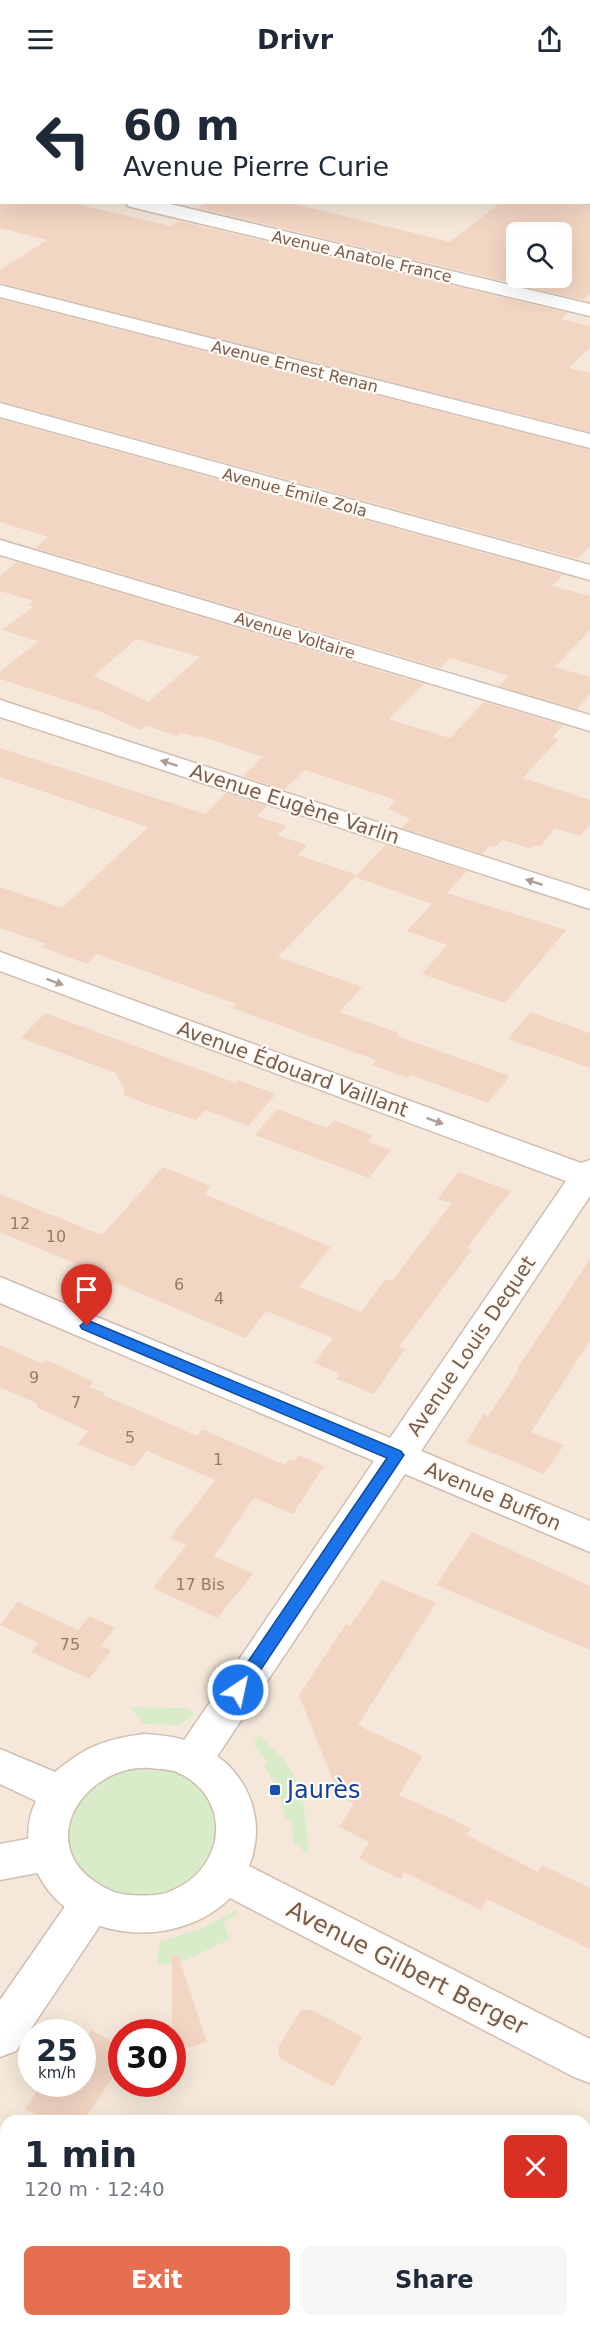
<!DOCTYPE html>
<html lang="en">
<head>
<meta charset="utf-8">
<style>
  :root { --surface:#fff; --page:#f6f6f7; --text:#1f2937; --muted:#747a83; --accent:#e76f51 }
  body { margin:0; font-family:"DejaVu Sans",sans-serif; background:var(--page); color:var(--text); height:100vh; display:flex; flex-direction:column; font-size:22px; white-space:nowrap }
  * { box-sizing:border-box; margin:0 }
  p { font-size:20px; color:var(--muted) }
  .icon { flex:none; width:33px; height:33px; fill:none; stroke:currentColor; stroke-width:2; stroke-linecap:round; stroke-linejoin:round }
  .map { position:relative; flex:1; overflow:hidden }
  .details { position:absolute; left:0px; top:2037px; width:591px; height:212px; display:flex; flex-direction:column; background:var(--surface); border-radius:18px 18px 0 0; box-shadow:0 6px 24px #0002 }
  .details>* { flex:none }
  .banner { position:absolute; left:0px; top:0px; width:591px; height:126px; box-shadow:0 6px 24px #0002; background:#fff; color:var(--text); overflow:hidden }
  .tools { position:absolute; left:506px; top:144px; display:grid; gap:12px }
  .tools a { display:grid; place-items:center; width:66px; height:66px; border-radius:9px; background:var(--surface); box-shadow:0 6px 24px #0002; font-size:30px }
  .speed { position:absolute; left:18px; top:1941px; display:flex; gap:12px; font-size:30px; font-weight:700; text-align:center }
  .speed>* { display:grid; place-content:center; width:78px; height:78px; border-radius:50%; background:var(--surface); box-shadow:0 6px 24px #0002; line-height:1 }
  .speed small { font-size:15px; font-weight:400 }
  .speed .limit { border:9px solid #d22; background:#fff; color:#111 }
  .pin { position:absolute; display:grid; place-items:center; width:51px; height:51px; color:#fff; margin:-62px -26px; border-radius:50% 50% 50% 0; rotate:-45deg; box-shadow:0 0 6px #0007 }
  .pin .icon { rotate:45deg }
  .me { position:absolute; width:66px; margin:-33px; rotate:34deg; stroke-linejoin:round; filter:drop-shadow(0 0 4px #0008) }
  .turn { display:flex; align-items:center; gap:21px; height:126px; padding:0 24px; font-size:27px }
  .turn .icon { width:78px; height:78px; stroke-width:2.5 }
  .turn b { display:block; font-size:42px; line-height:51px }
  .round { display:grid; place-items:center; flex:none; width:63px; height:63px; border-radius:9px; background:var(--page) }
  .headline { display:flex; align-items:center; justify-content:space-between; height:102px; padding:0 24px }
  h1 { font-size:36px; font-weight:600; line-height:45px }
  .action { display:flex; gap:12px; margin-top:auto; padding:12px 24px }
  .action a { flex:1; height:69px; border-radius:9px; background:var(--accent); color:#fff; font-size:24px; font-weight:600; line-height:69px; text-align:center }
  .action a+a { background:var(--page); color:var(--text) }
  header { display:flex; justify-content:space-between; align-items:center; height:78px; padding:0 24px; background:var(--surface); font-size:27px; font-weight:600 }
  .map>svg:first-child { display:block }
  .residential { fill:#f5e8da; fill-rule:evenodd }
  .green { fill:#d8ecc9 }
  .building { fill:#f3d5c3; fill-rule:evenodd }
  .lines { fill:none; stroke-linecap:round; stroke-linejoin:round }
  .minor-casing { stroke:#d1beb0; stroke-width:3 }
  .tertiary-casing { stroke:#d1beb0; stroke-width:3 }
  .minor { fill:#fff; fill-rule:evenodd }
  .tertiary { fill:#fff; fill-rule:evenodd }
  .oneway { fill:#af9d94 }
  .route { fill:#1a73e8; stroke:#114b97; stroke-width:1.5 }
  .transit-dot { fill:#1a4fb4; stroke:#fffaf3; stroke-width:2 }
  .labels { text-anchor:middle; stroke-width:4.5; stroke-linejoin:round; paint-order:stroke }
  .far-street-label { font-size:16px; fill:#7a5c4d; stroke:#fffaf3 }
  .number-label { font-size:16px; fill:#987a6a }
  .street-label { font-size:20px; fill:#7a5c4d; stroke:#fffaf3 }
  .near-transit-label { font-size:24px; fill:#164399; stroke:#fffaf3; text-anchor:start }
  .near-street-label { font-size:24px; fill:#7a5c4d; stroke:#fffaf3 }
</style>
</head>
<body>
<header><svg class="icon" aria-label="menu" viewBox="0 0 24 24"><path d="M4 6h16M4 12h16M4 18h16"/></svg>Drivr<svg class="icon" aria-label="share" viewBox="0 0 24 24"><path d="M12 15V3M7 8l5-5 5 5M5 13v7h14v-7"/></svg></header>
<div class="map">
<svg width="590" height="2248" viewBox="0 0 590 2248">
  <rect width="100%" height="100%" fill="#fdf6ec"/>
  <path class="residential" d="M0 0H590V2248H0ZM2 2H590V124H2ZM516 154H561V200H516ZM32 1954H82V2006H32ZM122 1954H172V2006H122ZM6 2043H585V2242H6Z"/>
  <path class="green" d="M130 1629 186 1630 196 1636 179 1647 144 1646Z
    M259 1657C269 1667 281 1677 289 1689 304 1713 307 1744 308 1772L305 1776 299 1766H294L291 1741 285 1740 279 1713 264 1688 268 1685 254 1667 256 1660Z
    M128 1690C145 1690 163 1689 178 1696 250 1730 214 1818 143 1821 136 1821 128 1818 121 1816 113 1814 101 1813 94 1809 86 1805 72 1782 66 1773L71 1730 104 1699Z
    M236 1832 238 1837 223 1844 230 1861 186 1882 157 1888 159 1864 200 1851Z"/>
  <path class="building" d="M0 124H69L170 148 179 143 568 235 561 241 590 248V270L569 290 590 295V354L0 205V192L47 162 0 150Z
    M207 124H287L450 164 501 124H583L590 128V216L583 222 198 130ZM516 154H561V200H516Z
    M0 221 590 372V468L578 481 0 323Z
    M0 341 563 497 552 508 590 518V552L555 589 590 599V616L577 631 499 608 509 598 450 580 440 590 35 470 48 459 0 444Z
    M17 484 424 606 389 641 450 660 484 624 563 647 552 660 558 662 523 700 590 722V747L580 758 555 750 540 769 534 767 531 771 502 762 495 769 490 767 483 776 401 750 410 741 388 731 396 722 305 692 284 712 243 698 263 679 200 658 198 660 180 654 178 658 146 648 140 652 99 633 0 601V594L38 563 2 552 33 529 28 527 34 523 0 513V498ZM136 561 200 579 148 624 94 598Z
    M0 670 205 736 226 715 267 728 257 738 287 748 277 757 307 767 298 777 357 797 385 767 467 793 447 815 566 852 505 925 422 896 447 867 407 853 432 826 355 799 278 879 362 909 339 934 399 955 397 958 510 998 488 1025 410 997 408 1000 372 987 376 982 232 930 236 926 97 876 87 886 42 869 46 866 0 850V809L62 830 148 749 0 699Z
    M530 934 590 955V990L508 961Z
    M45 935 236 1005 238 1002 276 1016 248 1048 206 1032 196 1042 150 1027 124 1017V1011L116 995 21 960Z
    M277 1031 327 1050 334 1042 373 1057 368 1064 391 1072 369 1100 255 1057Z
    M163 1089 211 1108 204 1116 331 1169 299 1209 361 1234 386 1201 392 1203 452 1125 438 1121 456 1096 459 1094 511 1113 467 1170 472 1172 399 1269 405 1271 374 1316 336 1301 340 1296 314 1285 333 1260 266 1233 245 1260 114 1204 103 1216 63 1200 76 1186 0 1154V1116L102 1157Z
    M590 1181V1263L531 1354 564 1367 544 1396 466 1364 484 1336 488 1338 519 1292 517 1291Z
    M0 1267 43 1286 46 1282 60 1288 93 1304 89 1309 105 1315 103 1317 197 1358 202 1351 285 1387 289 1381 294 1383 298 1377 324 1388 293 1436 254 1420 214 1478 253 1496 217 1540 153 1510 186 1467 170 1460 215 1402 147 1373 134 1389 77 1366 88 1353 36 1329 38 1326 0 1309Z
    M472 1454 590 1508V1572L436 1507Z
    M382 1502 436 1525 358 1647 423 1678 399 1717 471 1750 467 1757 538 1794 542 1787 590 1810V1871L487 1821 481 1832 404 1794 401 1801 375 1789 359 1780 369 1764 339 1749 354 1726 338 1715 299 1617 346 1546 350 1548Z
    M18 1524 78 1552 90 1538 115 1550 101 1568 111 1572 89 1601 31 1574 38 1565 0 1547Z
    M178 1876 207 1964 172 1975V1877Z
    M301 1932H312L363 1959 333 2009 279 1980V1968Z
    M91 1952 122 1969V1986L83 2043H46L25 2031 37 2013 29 2008 32 2005 82 2006V1965Z"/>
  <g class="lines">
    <defs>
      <path id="minor" d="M42 0H63L64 2H43Z
        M472 0H497L498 2H473Z
        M0 87H2V99H0Z
        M590 113V126L585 124H590Z
        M126 124H162L590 226V238L135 130 128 128Z
        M0 207 590 356V370L0 219Z
        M0 325 590 487V502L0 339Z
        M0 462 590 637V653L0 477Z
        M0 622 590 813V831L0 639Z
        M0 874 581 1085 590 1082V1118L421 1373 590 1443V1474L405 1396 206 1695 192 1700 178 1695 172 1683 178 1671 374 1383 0 1225V1199L390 1360 566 1103 0 893Z
        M48 1757 63 1762 69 1775 63 1788 48 1793 0 1802V1766Z
        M90 1808 105 1814 111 1827 105 1840 16 1973 0 1979V1922L75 1814Z
        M590 2152V2205L585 2207V2154Z
        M531 2242H580L578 2248H529Z"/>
      <path id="tertiary" d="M144 1656C165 1657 187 1660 206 1671 249 1694 267 1744 249 1788L590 1961V2005L574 1999 230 1820C173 1877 56 1863 32 1780 26 1760 27 1742 36 1723L0 1706V1671L55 1694C85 1669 105 1661 144 1656ZM150 1690C159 1691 169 1691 177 1694 234 1720 226 1791 171 1813 160 1818 143 1818 131 1817 119 1817 107 1812 97 1805 33 1764 86 1686 150 1690Z"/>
    </defs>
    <use href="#minor" class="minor-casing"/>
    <use href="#tertiary" class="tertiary-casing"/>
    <use href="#minor" class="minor"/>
    <use href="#tertiary" class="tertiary"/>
  </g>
  <defs><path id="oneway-solid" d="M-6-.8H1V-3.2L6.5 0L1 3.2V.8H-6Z" transform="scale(1.5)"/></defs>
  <g class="oneway">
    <use href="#oneway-solid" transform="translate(169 685) rotate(-162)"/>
    <use href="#oneway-solid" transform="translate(534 804) rotate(-162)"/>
    <use href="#oneway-solid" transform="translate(55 904) rotate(20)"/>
    <use href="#oneway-solid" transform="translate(435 1043) rotate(20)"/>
  </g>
  <path class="route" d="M87 1242 401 1373 404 1377 244 1617 238 1619 232 1617 230 1612 232 1607 387 1380 82 1251 80 1248Z"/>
  <rect class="transit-dot" x="269" y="1706" width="12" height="12" rx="3"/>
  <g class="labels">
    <g class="far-street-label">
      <text transform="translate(362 178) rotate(13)" y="6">Avenue Anatole France</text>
      <text transform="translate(295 288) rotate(14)" y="6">Avenue Ernest Renan</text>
      <text transform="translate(295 414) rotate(15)" y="6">Avenue Émile Zola</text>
      <text transform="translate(295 557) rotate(17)" y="6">Avenue Voltaire</text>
    </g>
    <g class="number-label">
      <text x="20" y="1151">12</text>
      <text x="56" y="1164">10</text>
      <text x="179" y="1212">6</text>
      <text x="219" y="1226">4</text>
      <text x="34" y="1305">9</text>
      <text x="76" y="1330">7</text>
      <text x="130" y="1365">5</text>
      <text x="218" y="1387">1</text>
      <text x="200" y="1512">17 Bis</text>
      <text x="70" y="1572">75</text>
    </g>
    <g class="street-label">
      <text transform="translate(295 726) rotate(18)" y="7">Avenue Eugène Varlin</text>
      <text transform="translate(293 991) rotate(20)" y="7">Avenue Édouard Vaillant</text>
      <text transform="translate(471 1268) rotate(-56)" y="7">Avenue Louis Dequet</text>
      <text transform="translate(493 1418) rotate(23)" y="7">Avenue Buffon</text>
    </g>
    <g class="near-transit-label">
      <text x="287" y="1720">Jaurès</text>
    </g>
    <g class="near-street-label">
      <text transform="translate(407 1890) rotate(27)" y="8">Avenue Gilbert Berger</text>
    </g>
  </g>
</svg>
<div class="tools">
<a><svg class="icon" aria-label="search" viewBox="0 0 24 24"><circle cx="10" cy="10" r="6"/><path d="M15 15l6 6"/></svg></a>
</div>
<div class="speed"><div>25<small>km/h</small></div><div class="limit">30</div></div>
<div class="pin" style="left:87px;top:1248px;background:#d93025"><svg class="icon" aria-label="arrive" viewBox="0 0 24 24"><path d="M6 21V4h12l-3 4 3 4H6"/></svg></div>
<svg class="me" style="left:238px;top:1612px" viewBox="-20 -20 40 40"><circle r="17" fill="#1a73e8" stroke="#fff" stroke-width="3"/><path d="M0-11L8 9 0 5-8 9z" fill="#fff"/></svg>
<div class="banner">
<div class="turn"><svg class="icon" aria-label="left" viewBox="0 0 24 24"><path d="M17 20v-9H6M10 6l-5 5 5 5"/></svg><div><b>60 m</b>Avenue Pierre Curie</div></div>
</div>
<section class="details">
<div class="headline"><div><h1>1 min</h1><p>120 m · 12:40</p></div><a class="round" style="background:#d93025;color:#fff"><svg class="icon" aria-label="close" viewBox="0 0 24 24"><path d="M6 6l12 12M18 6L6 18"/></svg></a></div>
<div class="action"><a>Exit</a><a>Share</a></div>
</section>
</div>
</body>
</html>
